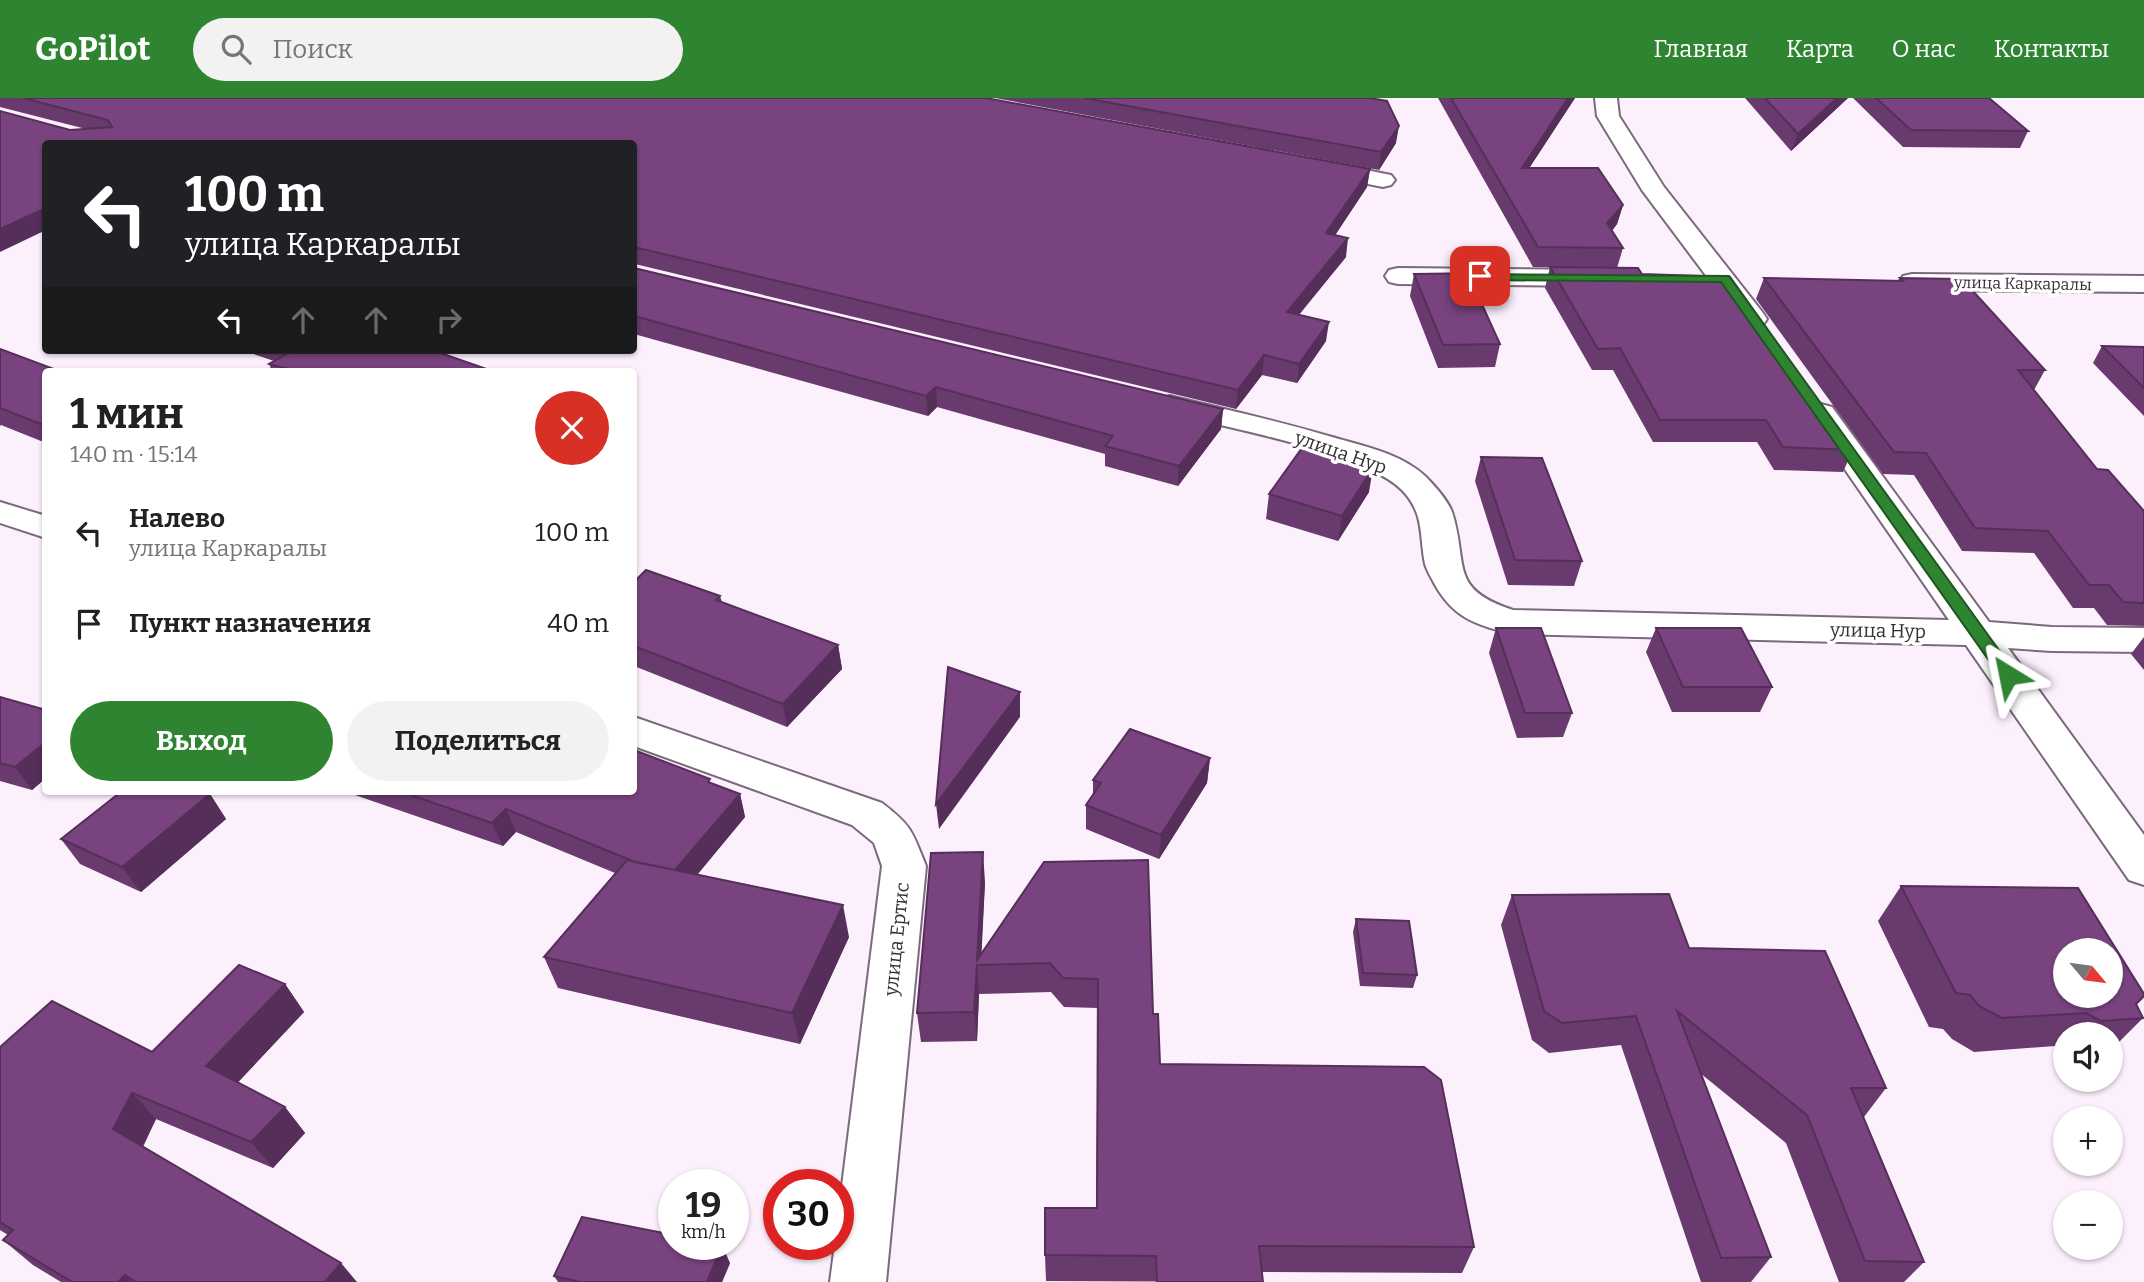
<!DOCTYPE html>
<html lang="ru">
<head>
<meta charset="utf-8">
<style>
  :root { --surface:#fff; --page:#f2f2f2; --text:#222; --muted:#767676; --accent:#2f8431 }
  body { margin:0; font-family:Bitter,serif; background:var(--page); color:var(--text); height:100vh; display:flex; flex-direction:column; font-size:26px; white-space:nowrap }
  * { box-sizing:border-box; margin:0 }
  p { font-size:23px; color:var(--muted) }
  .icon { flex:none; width:38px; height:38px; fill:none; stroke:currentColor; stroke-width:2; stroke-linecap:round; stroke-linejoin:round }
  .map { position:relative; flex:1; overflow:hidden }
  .sheet { position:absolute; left:42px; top:270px; width:595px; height:427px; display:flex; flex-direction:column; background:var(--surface); border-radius:7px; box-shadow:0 2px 5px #0004 }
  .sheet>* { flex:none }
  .guide { position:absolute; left:42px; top:42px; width:595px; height:214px; border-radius:7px; box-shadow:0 2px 5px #0004; background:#202124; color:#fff; overflow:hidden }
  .needle { width:46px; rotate:119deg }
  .tools { position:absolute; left:2053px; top:840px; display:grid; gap:14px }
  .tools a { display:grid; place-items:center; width:70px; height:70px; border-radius:50%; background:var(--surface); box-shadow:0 2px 5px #0004; font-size:35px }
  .speed { position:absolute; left:658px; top:1071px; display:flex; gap:14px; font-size:35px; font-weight:700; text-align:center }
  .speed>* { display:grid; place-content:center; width:91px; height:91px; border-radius:50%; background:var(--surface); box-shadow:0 2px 5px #0004; line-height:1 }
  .speed small { font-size:18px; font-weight:400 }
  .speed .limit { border:10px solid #d22; background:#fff; color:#111 }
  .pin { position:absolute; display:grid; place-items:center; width:60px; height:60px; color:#fff; margin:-30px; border-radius:14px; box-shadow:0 4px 10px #0006 }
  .me { position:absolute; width:77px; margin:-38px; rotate:325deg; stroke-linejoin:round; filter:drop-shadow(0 0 5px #0008) }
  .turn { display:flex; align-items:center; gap:24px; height:147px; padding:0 28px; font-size:32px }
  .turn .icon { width:91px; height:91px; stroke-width:2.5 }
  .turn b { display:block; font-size:49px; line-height:60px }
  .lanes { display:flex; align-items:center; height:66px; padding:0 28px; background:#0003; justify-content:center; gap:35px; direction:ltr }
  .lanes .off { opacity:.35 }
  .round { display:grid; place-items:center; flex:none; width:74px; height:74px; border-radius:37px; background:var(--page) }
  .overview { display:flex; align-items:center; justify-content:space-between; height:119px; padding:0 28px }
  h1 { font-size:42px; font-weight:700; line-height:52px }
  .action { display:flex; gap:14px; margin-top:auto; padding:14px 28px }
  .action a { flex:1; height:80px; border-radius:42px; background:var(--accent); color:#fff; font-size:28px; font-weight:700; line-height:80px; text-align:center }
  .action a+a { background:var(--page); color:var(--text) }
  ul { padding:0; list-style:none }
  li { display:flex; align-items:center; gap:21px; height:91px; padding:0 28px }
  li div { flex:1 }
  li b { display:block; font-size:26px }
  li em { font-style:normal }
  header { display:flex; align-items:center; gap:42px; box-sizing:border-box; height:98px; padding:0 35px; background:var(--accent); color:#fff }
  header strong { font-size:33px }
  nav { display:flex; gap:38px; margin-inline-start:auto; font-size:24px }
  .search { width:490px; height:63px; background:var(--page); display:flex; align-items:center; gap:18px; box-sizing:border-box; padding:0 24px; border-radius:38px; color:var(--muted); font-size:26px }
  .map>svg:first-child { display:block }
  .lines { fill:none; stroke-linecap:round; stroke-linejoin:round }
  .minor-casing { stroke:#7b697d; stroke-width:4 }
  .minor { fill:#fff; fill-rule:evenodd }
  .wall { fill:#683a6d }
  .shaded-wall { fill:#552f59 }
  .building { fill:#79437f; stroke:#552f59; stroke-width:2; fill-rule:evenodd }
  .route { fill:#2f8431; stroke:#1f5620; stroke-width:2 }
  .labels { text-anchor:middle; stroke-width:7; stroke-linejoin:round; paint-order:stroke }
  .far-street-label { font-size:16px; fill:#362e36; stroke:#fff }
  .street-label { font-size:19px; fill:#362e36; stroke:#fff }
</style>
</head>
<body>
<header>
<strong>GoPilot</strong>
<div class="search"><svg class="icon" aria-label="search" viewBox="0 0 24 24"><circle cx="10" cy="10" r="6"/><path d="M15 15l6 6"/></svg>Поиск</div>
<nav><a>Главная</a><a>Карта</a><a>О нас</a><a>Контакты</a></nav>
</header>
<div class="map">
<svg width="2144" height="1184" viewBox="0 0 2144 1184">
  <rect width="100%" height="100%" fill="#fcf0fd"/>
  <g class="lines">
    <defs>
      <path id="minor" d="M1595 0H1617L1619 18 1664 89 1763 215 1767 221 1763 227 1753 229 1743 227 1642 92 1597 18Z
        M1316 62 1391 77 1395 82 1391 87 1383 89 1308 74 1304 69 1308 64Z
        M1398 170 1599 172 1608 174 1612 180 1608 186 1599 188 1398 186 1389 184 1385 178 1389 172Z
        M1912 176 2144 178V194L1912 192 1903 190 1899 184 1903 178Z
        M1170 298C1224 311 1278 323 1332 339 1363 348 1400 355 1425 378 1434 387 1450 405 1453 417 1468 468 1449 491 1513 512L1949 522 1806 315 1810 309 1821 306 1832 309 1989 524 2052 529 2144 530V554L2052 553 2008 550 2144 737V787L2129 782 1966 547 1511 536C1475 526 1453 520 1434 485 1431 479 1427 473 1425 466 1419 437 1425 416 1402 392 1364 354 1216 327 1159 313L1155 307 1159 301Z
        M0 404 46 418V440L0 425Z
        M634 619 882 705C912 728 912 733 926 768L886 1184H830L835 1146H838V1120L882 768 874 745 852 727 634 648Z"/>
    </defs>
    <use href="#minor" class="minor-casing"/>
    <use href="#minor" class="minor"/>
  </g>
  <path class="wall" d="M0 0H986L1370 71 1367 89 1335 137 1346 159 1299 217 1326 243 1297 285 1262 277 1236 311 635 166 634 167V46H46L70 32 86 31 0 9Z
    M995 0H1370L1396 45 1379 72Z
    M1438 0H1575L1529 70 1623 107 1617 126 1612 133 1623 150 1617 170 1533 169Z
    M1745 0H1848L1791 53Z
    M1853 0H1989L2028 33 2020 50 1903 49Z
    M1550 169 1642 176 1853 352 1843 374 1774 372 1757 344H1653L1613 272H1592L1545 190Z
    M634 170 1223 311 1221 331 1178 388 1105 368V356L937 309 928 318 634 236Z
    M1414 176 1478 198 1500 246 1495 269 1438 270 1410 198Z
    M1764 180 1899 183 1900 180 2045 272 2034 292 2097 371 2144 413V528L2107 527 2094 510H2073L2034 455 1962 453 1914 377 1883 376 1756 201Z
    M2102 248 2144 249V318L2093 265Z
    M0 251 46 273V345L1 327 0 328Z
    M242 252H443L439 254 492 273H272L269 266 274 263Z
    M1481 359 1582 463 1574 488 1508 487 1475 383Z
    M1369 394 1338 443 1266 421 1269 396Z
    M634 484 720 498 722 504 838 547 842 571 787 629 634 568Z
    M1496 530 1572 615 1563 639 1517 640 1489 555Z
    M1656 530 1772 589 1760 614H1672L1646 554Z
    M2144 539V572L2131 556Z
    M0 599 46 612V680L32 692 0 683Z
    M1210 660 1207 685 1159 761 1086 731V707L1093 697V682Z
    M711 685 740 696 745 719 697 777 849 839 800 946 558 890 544 859 615 775 516 734 503 748 352 696 351 693H634Z
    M210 696 226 721 141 794 80 766 61 741Z
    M1044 764 1153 916 1160 966 1474 1149 1462 1175 1262 1174 1263 1184 1046 1183 1045 1157 1096 1110 1098 910 1064 909 1051 894 979 896 977 943 921 944 917 915 985 784 981 856Z
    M1901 788 2136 906 2143 920 2110 953V936H2065V954L2055 948 1974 954 1952 941 1943 931 1929 929 1878 823Z
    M1512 797 1689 850 1886 990 1864 1019H1863L1924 1164 1904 1184H1839L1786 1045 1700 975 1771 1159 1751 1184H1701L1621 947 1549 955 1532 942 1501 827Z
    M1356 821 1417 877 1413 890 1360 888 1353 834Z
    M285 886 304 914 238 984 285 1009 305 1035 273 1070 156 1021 143 1049 357 1184H61L33 1167 3 1142 8 1137 0 1132V949L152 954Z
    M730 1165 722 1184H558L554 1178Z"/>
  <path class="shaded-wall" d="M1568 0H1575L1517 89 1522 70Z
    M1837 0H1848L1791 53 1798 36Z
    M1399 28 1396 45 1379 72 1381 54Z
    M1370 71 1367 89 1324 154 1326 135Z
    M1623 107 1617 126 1601 145 1607 125Z
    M46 110V132L0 154V131Z
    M1348 140 1346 159 1285 233 1287 214Z
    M1483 175 1478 197 1474 189Z
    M1329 224 1326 243 1297 285 1299 266Z
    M1264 257 1262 277 1236 311 1238 292Z
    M936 289 937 309 928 318 926 298Z
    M1223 311 1221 331 1178 388 1179 368Z
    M1373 370 1369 394 1338 443 1342 418Z
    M838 547 842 571 787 629 783 606Z
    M1020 594V619L939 731 936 706Z
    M46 644V680L32 692 15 669Z
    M1210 660 1207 685 1159 761 1161 737Z
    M210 696 226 721 141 794 122 769Z
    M740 696 745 719 677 801 670 778Z
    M506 711 516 734 503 748 492 725Z
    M983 754 985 784 981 867 977 862Z
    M843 807 849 839 800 946 792 915Z
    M977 867 979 896 977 943 974 914Z
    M285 886 304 914 228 995 206 968Z
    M132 995 156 1021 138 1057 113 1031Z
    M285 1009 305 1035 273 1070 251 1044Z
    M722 1147 730 1165 722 1184H707Z
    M341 1165 357 1184H325Z
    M125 1177 133 1184H118Z"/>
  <path class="building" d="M23 0H986L1370 71 1326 135 1348 140 1287 214 1329 224 1299 266 1264 257 1238 292 634 149V46H46V110L0 131V13L70 32 112 29 108 22Z
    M1084 0H1370L1387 3 1399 28 1381 54Z
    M1451 0H1568L1522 70H1598L1623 107 1607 125 1623 150 1538 149Z
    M1765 0H1837L1798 36Z
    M1876 0H1989L2028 33 1911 32Z
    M1550 169 1638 170 1642 176 1730 179 1853 352 1783 349 1766 322H1660L1620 250 1598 251Z
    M634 170 1223 311 1179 368 1105 348 1113 338 936 289 926 298 634 218Z
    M1483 175 1474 189 1500 246 1443 247 1414 176Z
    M1764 180 1903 183 1900 180 1962 181 2045 272H2018L2097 371 2108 372 2144 413V505L2123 504 2109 487H2089L2048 433 1975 430 1926 355 1894 354Z
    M2102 248 2144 249V290Z
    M0 251 59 273H46V328L0 310Z
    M290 252H432L492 273H297L269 266 292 253Z
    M1302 350 1373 370 1342 418 1269 396Z
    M1481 359 1542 360 1582 463 1515 462Z
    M646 472 720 498 716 502 838 547 783 606 634 548V484Z
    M1496 530H1541L1572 615H1525Z
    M1656 530H1741L1772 589H1683Z
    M948 569 1020 594 936 706Z
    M0 599 46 612V644L15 669 0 665Z
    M1130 631 1210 660 1161 737 1086 707 1101 685 1093 682Z
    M634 652 710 681 708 684 740 696 675 772 635 764 506 711 492 725 399 693H634Z
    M122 693H201L210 696 122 769 61 741Z
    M983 754 977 862 1044 764 1148 762 1153 916H1158L1160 966 1424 969 1441 982 1474 1149 1259 1148 1263 1184H1157L1156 1158 1045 1157V1110H1097L1098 881 1063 880 1050 865 977 867 974 914 917 915 931 755Z
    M627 762 843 807 792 915 544 859Z
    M1901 788 2078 790 2144 896V898L2136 906 2143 920 2101 923 2086 915 2002 920 1979 908 1970 897 1956 895ZM2065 852H2110V898H2065Z
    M1669 796 1689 850 1825 853 1886 990H1851L1924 1164 1865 1163 1807 1017 1677 913 1771 1159 1721 1160 1636 918 1562 925 1544 913 1512 797Z
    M1356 821 1409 823 1417 877 1363 875Z
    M239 867 285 886 206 968 285 1009 251 1044 132 995 113 1031 341 1165 325 1184H136L125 1177 118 1184H72L3 1142 13 1132 0 1124V949L52 903 152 954Z
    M582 1119 674 1137V1146L722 1147 707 1184H575L576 1183 554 1178Z"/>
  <path class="route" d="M1476 176 1729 178 2014 573 2016 577 2014 581H2002L1721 184 1480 182 1476 181Z"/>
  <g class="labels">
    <g class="far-street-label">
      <text transform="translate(2023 185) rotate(1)" y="6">улица Каркаралы</text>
    </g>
    <g class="street-label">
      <text transform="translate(1341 354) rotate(19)" y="7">улица Нур</text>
      <text transform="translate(1878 532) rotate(1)" y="7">улица Нур</text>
      <text transform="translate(896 841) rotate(-84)" y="7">улица Ертис</text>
    </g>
  </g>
</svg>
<div class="tools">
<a><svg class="needle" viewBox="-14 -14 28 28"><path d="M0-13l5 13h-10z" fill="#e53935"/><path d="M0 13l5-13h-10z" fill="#767676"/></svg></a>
<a><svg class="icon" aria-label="sound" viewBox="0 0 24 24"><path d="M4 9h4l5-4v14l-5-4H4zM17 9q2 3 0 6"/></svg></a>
<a>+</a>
<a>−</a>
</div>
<div class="speed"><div>19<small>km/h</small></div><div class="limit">30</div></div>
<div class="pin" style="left:1480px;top:178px;background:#d93025"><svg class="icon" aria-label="arrive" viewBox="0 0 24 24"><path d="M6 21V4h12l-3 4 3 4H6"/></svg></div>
<svg class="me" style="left:2008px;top:577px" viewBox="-20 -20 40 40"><path d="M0-17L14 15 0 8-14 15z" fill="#2f8431" stroke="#fff" stroke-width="4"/></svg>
<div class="guide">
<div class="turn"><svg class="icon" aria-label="left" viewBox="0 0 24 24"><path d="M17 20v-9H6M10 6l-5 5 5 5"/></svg><div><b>100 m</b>улица Каркаралы</div></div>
<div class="lanes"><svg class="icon" aria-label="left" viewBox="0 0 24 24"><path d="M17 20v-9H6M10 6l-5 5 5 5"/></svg><svg class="icon off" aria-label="ahead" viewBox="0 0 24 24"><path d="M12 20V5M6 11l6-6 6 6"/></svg><svg class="icon off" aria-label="ahead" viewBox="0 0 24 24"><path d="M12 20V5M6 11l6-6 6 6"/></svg><svg class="icon off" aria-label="right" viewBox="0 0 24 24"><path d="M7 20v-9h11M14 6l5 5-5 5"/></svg></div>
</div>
<section class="sheet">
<div class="overview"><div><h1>1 мин</h1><p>140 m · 15:14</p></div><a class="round" style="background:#d93025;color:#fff"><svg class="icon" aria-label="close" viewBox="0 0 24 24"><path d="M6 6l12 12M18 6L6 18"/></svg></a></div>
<ul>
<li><svg class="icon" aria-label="left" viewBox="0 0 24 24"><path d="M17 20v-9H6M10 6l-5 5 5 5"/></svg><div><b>Налево</b><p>улица Каркаралы</p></div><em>100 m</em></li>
<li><svg class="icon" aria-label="arrive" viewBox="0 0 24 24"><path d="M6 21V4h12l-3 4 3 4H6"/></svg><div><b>Пункт назначения</b></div><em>40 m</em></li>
</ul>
<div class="action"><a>Выход</a><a>Поделиться</a></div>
</section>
</div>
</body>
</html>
